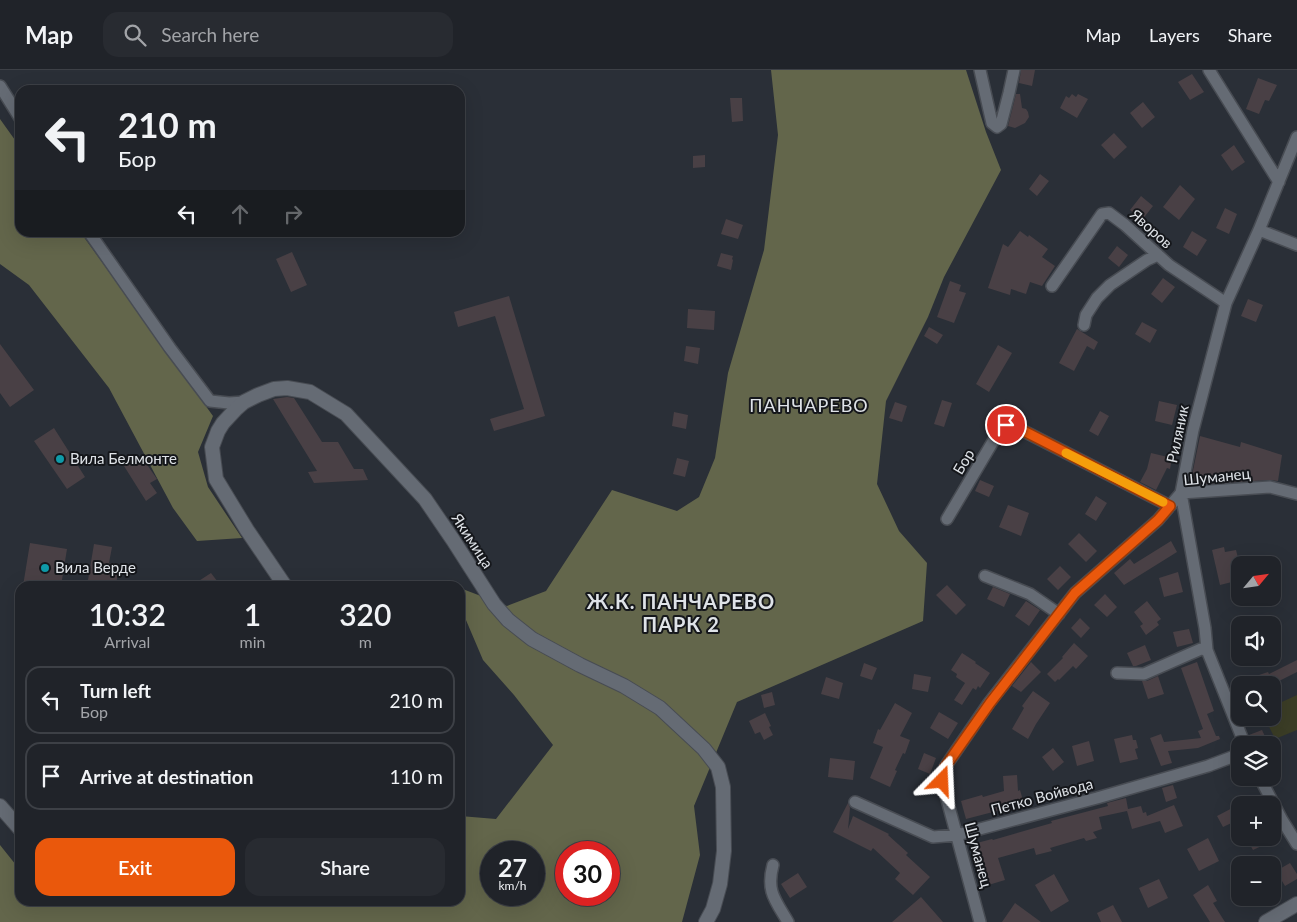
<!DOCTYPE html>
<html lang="en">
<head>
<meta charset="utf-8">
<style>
  :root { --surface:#202329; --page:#282b31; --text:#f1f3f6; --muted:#a2a4a8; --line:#3d4046; --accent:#ea580c }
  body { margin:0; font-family:Lato,sans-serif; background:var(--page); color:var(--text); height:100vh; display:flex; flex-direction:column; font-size:19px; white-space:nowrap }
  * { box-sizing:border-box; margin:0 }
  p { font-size:16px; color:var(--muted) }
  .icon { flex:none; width:28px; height:28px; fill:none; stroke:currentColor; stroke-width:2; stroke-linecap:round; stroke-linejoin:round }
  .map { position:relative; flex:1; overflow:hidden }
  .drawer { position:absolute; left:15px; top:511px; width:450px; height:325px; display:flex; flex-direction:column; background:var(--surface); border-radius:15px; box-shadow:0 5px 20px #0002,0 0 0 1px var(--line) }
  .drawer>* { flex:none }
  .guide { position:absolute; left:15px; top:15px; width:450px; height:152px; border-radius:15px; box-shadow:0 5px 20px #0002,0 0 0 1px var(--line); background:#202329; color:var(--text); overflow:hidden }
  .needle { width:32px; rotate:61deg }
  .fabs { position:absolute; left:1231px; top:486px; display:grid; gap:10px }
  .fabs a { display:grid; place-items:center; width:50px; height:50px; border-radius:10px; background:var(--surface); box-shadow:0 5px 20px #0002,0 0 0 1px var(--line); font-size:25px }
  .speed { position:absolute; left:480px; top:771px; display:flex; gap:10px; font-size:25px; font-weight:700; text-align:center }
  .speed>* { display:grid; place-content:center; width:65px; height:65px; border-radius:50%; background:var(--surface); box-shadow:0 5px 20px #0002,0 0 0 1px var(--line); line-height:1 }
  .speed small { font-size:12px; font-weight:400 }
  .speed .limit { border:8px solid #d22; background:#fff; color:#111 }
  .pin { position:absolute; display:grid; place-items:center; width:42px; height:42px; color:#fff; margin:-21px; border:2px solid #fff; border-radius:50%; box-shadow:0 1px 5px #0007 }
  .me { position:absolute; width:55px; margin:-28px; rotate:21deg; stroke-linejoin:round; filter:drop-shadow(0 0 4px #0008) }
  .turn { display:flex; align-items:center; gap:18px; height:105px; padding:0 20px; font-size:22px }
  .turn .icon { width:65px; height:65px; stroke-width:2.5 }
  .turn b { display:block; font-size:35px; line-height:42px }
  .lanes { display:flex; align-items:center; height:48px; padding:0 20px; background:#0003; justify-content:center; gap:25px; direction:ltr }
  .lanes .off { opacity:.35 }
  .eta { display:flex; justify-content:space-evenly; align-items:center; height:85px; text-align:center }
  .eta b { font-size:30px; font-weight:600; line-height:35px }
  .button { display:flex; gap:10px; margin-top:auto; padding:10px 20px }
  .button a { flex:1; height:58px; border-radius:15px; background:var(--accent); color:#fff; font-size:20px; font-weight:600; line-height:58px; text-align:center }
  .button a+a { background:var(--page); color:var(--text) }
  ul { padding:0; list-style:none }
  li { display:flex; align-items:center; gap:15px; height:68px; margin:0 10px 8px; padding:0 10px; border:2px solid var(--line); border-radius:15px }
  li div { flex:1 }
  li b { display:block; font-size:19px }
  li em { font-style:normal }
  header { display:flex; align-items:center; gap:30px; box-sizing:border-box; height:70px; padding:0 25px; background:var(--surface); border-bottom:1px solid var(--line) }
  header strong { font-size:24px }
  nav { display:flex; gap:28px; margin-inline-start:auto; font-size:18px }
  .search { width:350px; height:45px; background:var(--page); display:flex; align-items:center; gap:12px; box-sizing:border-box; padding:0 18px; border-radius:15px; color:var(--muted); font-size:19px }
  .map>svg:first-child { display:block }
  .green { fill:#3b3d26 }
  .forest { fill:#63664b; fill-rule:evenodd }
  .building { fill:#494045 }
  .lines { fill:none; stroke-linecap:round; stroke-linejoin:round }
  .minor-casing { stroke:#484c53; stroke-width:14 }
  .tertiary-casing { stroke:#484c53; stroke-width:16 }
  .minor { stroke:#656b74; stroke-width:11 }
  .tertiary { stroke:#656b74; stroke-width:14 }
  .route-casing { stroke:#983908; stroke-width:12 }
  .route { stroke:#ea580c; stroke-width:9 }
  .slow { stroke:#f59e0b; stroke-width:9 }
  .culture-dot { fill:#0f9aa8; stroke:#15171b; stroke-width:2 }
  .labels { text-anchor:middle; stroke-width:4; stroke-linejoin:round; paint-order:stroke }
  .street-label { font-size:15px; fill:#dfe3e8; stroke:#15171b }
  .poi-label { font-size:15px; fill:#dfe3e8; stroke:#15171b; text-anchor:start }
  .quarter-label { font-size:18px; letter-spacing:1px; fill:#dfe3e8; stroke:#15171b }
  .district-label { font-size:20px; font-weight:bold; letter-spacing:1px; fill:#dfe3e8; stroke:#15171b }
</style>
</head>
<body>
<header>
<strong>Map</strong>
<div class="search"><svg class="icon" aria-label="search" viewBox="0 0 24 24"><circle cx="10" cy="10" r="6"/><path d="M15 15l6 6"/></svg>Search here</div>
<nav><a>Map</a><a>Layers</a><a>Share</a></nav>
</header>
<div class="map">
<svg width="1297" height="852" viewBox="0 0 1297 852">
  <rect width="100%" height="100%" fill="#2a2f37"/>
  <path class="green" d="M1297 625V660L1275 669 1265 648H1272L1273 636Z"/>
  <path class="forest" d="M771 0H966L986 62 1001 100 944 207 928 247 886 331 877 414 899 461 927 493 923 551 737 632 694 736 700 785 682 852H0V775L20 800V831H66L73 832 81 831H460V746L496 749 553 675 514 625 483 590 460 536V518L507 536 546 521 612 420 677 441 699 427 715 388 728 303 764 180 778 65ZM491 782H534V825H491ZM566 782H609V825H566Z
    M0 49 20 77V162L81 163 213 346 198 382 208 417 242 468 197 471 173 438 109 318 29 215 0 194Z"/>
  <path class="building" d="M1021 0H1035L1032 16 1019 13Z
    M1192 4 1204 22 1190 30 1178 12Z
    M1258 8 1277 15 1269 31 1265 30 1259 44 1246 39Z
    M1016 24H1020L1022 38 1026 39 1028 42 1029 47 1025 53 1015 58 1008 56Z
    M1072 24 1076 27 1078 24 1088 29 1077 48 1060 38 1066 26 1069 28Z
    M730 28H742L743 51 732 52Z
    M1143 32 1155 47 1142 58 1130 43Z
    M1114 63 1127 77 1114 89 1101 75Z
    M1234 75 1245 92 1232 101 1221 85Z
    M705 85V97L693 98V86Z
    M1040 104 1049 111 1037 126 1029 119Z
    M1180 115 1195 129 1179 150 1163 137Z
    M1141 126 1153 136 1142 150 1130 140Z
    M1225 138 1237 144 1229 164 1216 158Z
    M726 149 743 155 738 169 721 164Z
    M1020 161 1028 167 1029 165 1048 179 1042 187 1055 196 1042 216 1030 212 1026 224 1011 219 1010 225 988 218 1003 174 1008 177Z
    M1192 161 1207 170 1197 186 1183 177Z
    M1117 176 1128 185 1119 197 1108 188Z
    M292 182 307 215 291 222 276 189Z
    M721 183 733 186 732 189 733 190 731 200 717 196Z
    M1163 208 1175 217 1162 233 1151 224Z
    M950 211 961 215 959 221 966 223 954 253 937 247Z
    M509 226 545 346 494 361 490 349 524 339 495 246 458 257 454 242Z
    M1248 229 1263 235 1256 252 1241 246Z
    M688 239 715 241 714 260 687 258Z
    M1142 252 1157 260 1150 273 1135 264Z
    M929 257 943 265 937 274 924 266Z
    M1077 259 1098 272 1094 280 1087 276 1074 301 1059 293Z
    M0 274 34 320 10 337 0 323Z
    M998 275 1012 283 989 322 976 314Z
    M686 276 700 278 698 294 684 291Z
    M287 327 294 328 322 372H338L354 399H363L368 410 314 413 308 402 317 401 273 329Z
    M942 330 952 333 944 357 934 354Z
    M1159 331 1177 335 1172 355 1155 351Z
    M895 332 907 336 902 352 889 348Z
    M1100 341 1109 346 1098 366 1089 361Z
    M674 342 688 345 686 359 672 356Z
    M54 358 85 407 67 419 34 371Z
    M1200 366 1240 377 1241 372 1282 385 1278 411 1270 410 1190 415Z
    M1151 383 1172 388 1170 399 1167 398 1156 420 1140 412 1147 399Z
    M141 386 157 409 150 413 157 423 146 431 124 396Z
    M677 388 689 391 685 407 673 404Z
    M980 410 994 416 989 427 975 421Z
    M1096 426 1107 433 1096 451 1085 444Z
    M1008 435 1029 443 1021 466 999 457Z
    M1079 463 1097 481 1086 492 1068 474Z
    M1171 471 1177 482 1124 515 1114 503 1130 489 1134 494Z
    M30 473 67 479 61 516H23Z
    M94 474 112 477 109 493 119 494 116 516H87Z
    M1224 477 1225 482 1236 480 1240 496V510L1220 515 1212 480Z
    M1060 496 1071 507 1058 520 1047 509Z
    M1178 502 1183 522 1164 527 1159 508Z
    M211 503 221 516H191Z
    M947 515 966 535 956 545 936 525Z
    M993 517 1010 524 1004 537 987 529Z
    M1105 524 1117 537 1107 547 1094 535Z
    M1026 531 1040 540 1029 556 1015 546Z
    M1147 531 1161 549 1157 552 1159 555 1146 565 1140 556 1143 554 1134 542Z
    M1080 548 1090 558 1081 568 1071 558Z
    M1189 559 1193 573 1177 577 1173 562Z
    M1074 573 1088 586 1076 599 1073 596 1059 610 1058 609 1055 612 1047 604 1063 588 1062 587Z
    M1145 575 1151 590 1136 596H1133L1127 583Z
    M962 583 976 592 975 593 990 603 980 618 978 616 976 620 973 618 962 635 954 630 965 613 956 607 957 604 951 600Z
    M1297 590V602L1271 615H1260L1256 606 1268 602 1269 604Z
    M1031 592 1041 602 1021 622 1012 616Z
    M1197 592 1214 641 1207 644 1216 666H1219L1220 669 1198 678 1168 681 1172 693 1161 696 1150 668 1161 664 1164 672 1201 668 1198 661 1203 659 1181 598Z
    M864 593 877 598 872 610 860 606Z
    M914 604 931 607 928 622 912 619Z
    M1158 606 1164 624 1148 629 1142 611H1147Z
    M826 607 843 613 839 629 821 624Z
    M1033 621 1050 633 1036 654 1028 669 1012 659 1024 638 1022 636Z
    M772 622 775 635 764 638 761 625Z
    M895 633 912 643 900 666 910 670 905 684 903 683 895 700 897 701 890 717 870 708 883 677 873 673 878 659 880 660Z
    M939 642 958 653 948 669 930 658Z
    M765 643 771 656 769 657 773 665 764 670 760 662 755 664 749 651Z
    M1262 660 1269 675H1252L1249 665Z
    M1132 665 1133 670H1136L1138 678 1135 679 1138 689 1120 693 1114 669Z
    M1089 671 1094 691 1077 696 1072 676Z
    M1053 678 1064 692 1053 701 1042 687Z
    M924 683 936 688 930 704 918 699Z
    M830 688 855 691 853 710 828 707Z
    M1017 705 1018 721 1020 720 1024 734 966 749 961 731 982 725 983 727 1004 721 1003 706Z
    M1173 715 1177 728 1166 732 1162 718Z
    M1126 728 1128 739 1141 736 1143 743 1146 742 1147 746 1174 735 1183 756 1165 763 1160 751 1132 759 1127 741 1099 747 1102 759 1093 762 1097 768 1086 771 1084 768 1050 778 1052 781 1036 785 1034 778 998 788 1005 810 985 816 973 774 992 769 993 770 1052 753 1051 751 1108 736 1107 733Z
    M848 733 850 738 848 759 853 746 889 764 888 765 908 783 906 785 930 807 913 825 895 809 900 803 873 778 871 781 833 762Z
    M1240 734V749L1223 757 1217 746Z
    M1208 768 1219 791 1199 801 1187 779Z
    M1246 768H1278L1253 780Z
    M1290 793 1297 804V809L1285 816 1276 801Z
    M798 803 807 817 790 828 781 814Z
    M1054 804 1069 831 1051 842 1035 815Z
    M1159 809 1168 828 1148 838 1139 818Z
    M1208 815 1217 831 1213 833 1225 852H1210L1193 825Z
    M921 827 943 852H892Z
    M1015 833 1041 852H1002Z
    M1113 835 1122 852H1101L1097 843Z"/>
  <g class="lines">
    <defs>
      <path id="minor" d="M980 0 992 53 997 57 1001 54 1009 23 1014 0
        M1209 0 1279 112
        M0 16 20 48
        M1259 160 1297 175
        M89 162 170 278 210 331 229 333 244 332
        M1052 216 1102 144 1109 143 1125 155 1169 195 1226 233
        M1084 255 1086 245 1097 228 1110 215 1147 190 1158 185
        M947 449 1001 358 1006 355H1012L1170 436
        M985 506 1030 524 1059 544
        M1117 603 1144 604 1201 579 1207 580
        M1245 675 1207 580 1205 558 1181 423 1193 360 1226 233 1259 160 1297 67
        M1260 708 1282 750 1297 774
        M855 732 933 767 957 765 1097 728 1208 696 1240 684
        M773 795C766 821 775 830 788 852
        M980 852 942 711 945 697 989 633 1075 523 1158 450 1181 423 1270 417 1297 424"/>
      <path id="tertiary" d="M285 516 247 460 216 409 212 377 218 361 223 353 236 339 244 332 258 325 274 319 287 318 310 322 346 344 425 429 453 470 494 534 508 550 532 569 580 595 624 616 660 638 704 679 718 697 723 717 724 781 720 814 713 839 706 852
        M0 736 20 759
        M1266 852 1297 834"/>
    </defs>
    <use href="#minor" class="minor-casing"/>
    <use href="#tertiary" class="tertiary-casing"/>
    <use href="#minor" class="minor"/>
    <use href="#tertiary" class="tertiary"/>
  </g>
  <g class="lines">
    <defs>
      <path id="route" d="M942 711 945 697 990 633 1075 523 1158 450 1170 436 1012 355H1006"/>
    </defs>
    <use href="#route" class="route-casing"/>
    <use href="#route" class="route"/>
    <path class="slow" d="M1066 383 1163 432"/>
  </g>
  <g class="culture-dot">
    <circle cx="60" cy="389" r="5"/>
    <circle cx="45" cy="498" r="5"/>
  </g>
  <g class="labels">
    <g class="street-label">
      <text transform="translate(1151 159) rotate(42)" y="5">Яворов</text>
      <text transform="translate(1178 364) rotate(-78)" y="5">Риляник</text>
      <text transform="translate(964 392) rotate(-59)" y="5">Бор</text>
      <text transform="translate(1217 407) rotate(-6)" y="5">Шуманец</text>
      <text transform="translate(472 471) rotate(57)" y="5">Якимица</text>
      <text transform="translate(1042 727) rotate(-15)" y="5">Петко Войвода</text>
      <text transform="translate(978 785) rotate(75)" y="5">Шуманец</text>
    </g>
    <g class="poi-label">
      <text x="70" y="394">Вила Белмонте</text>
      <text x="55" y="503">Вила Верде</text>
    </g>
    <g class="quarter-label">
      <text x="809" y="342">ПАНЧАРЕВО</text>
    </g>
    <g class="district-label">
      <text x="681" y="539">Ж.К. ПАНЧАРЕВО<tspan x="681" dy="23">ПАРК 2</tspan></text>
    </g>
  </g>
</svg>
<div class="fabs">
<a><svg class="needle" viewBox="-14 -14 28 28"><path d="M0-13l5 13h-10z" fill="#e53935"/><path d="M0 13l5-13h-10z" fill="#a2a4a8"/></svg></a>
<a><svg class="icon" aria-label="sound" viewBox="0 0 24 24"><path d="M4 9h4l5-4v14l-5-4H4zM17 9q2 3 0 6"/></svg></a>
<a><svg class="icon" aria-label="search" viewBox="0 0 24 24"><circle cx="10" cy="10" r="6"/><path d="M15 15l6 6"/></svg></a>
<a><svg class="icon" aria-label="layers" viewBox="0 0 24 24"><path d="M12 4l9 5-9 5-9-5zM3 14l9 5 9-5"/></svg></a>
<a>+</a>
<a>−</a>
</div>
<div class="speed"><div>27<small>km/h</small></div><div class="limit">30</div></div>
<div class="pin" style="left:1006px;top:355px;background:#d93025"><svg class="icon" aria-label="arrive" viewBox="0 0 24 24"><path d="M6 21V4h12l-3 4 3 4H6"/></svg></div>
<svg class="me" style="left:942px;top:711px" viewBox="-20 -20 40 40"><path d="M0-17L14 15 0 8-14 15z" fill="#ea580c" stroke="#fff" stroke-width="4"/></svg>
<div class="guide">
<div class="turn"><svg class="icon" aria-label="left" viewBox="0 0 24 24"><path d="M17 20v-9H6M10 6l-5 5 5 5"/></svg><div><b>210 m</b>Бор</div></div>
<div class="lanes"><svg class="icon" aria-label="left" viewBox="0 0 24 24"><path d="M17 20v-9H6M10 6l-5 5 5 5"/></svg><svg class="icon off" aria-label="ahead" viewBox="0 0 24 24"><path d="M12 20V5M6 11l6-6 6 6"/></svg><svg class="icon off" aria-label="right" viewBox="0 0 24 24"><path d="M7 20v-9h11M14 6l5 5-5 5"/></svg></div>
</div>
<section class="drawer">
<div class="eta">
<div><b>10:32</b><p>Arrival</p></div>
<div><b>1</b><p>min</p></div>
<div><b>320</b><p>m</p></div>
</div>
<ul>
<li><svg class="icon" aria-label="left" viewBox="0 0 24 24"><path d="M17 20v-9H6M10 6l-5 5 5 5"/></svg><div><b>Turn left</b><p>Бор</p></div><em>210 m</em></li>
<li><svg class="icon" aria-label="arrive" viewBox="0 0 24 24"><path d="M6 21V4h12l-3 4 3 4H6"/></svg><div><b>Arrive at destination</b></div><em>110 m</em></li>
</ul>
<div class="button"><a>Exit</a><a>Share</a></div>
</section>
</div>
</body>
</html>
